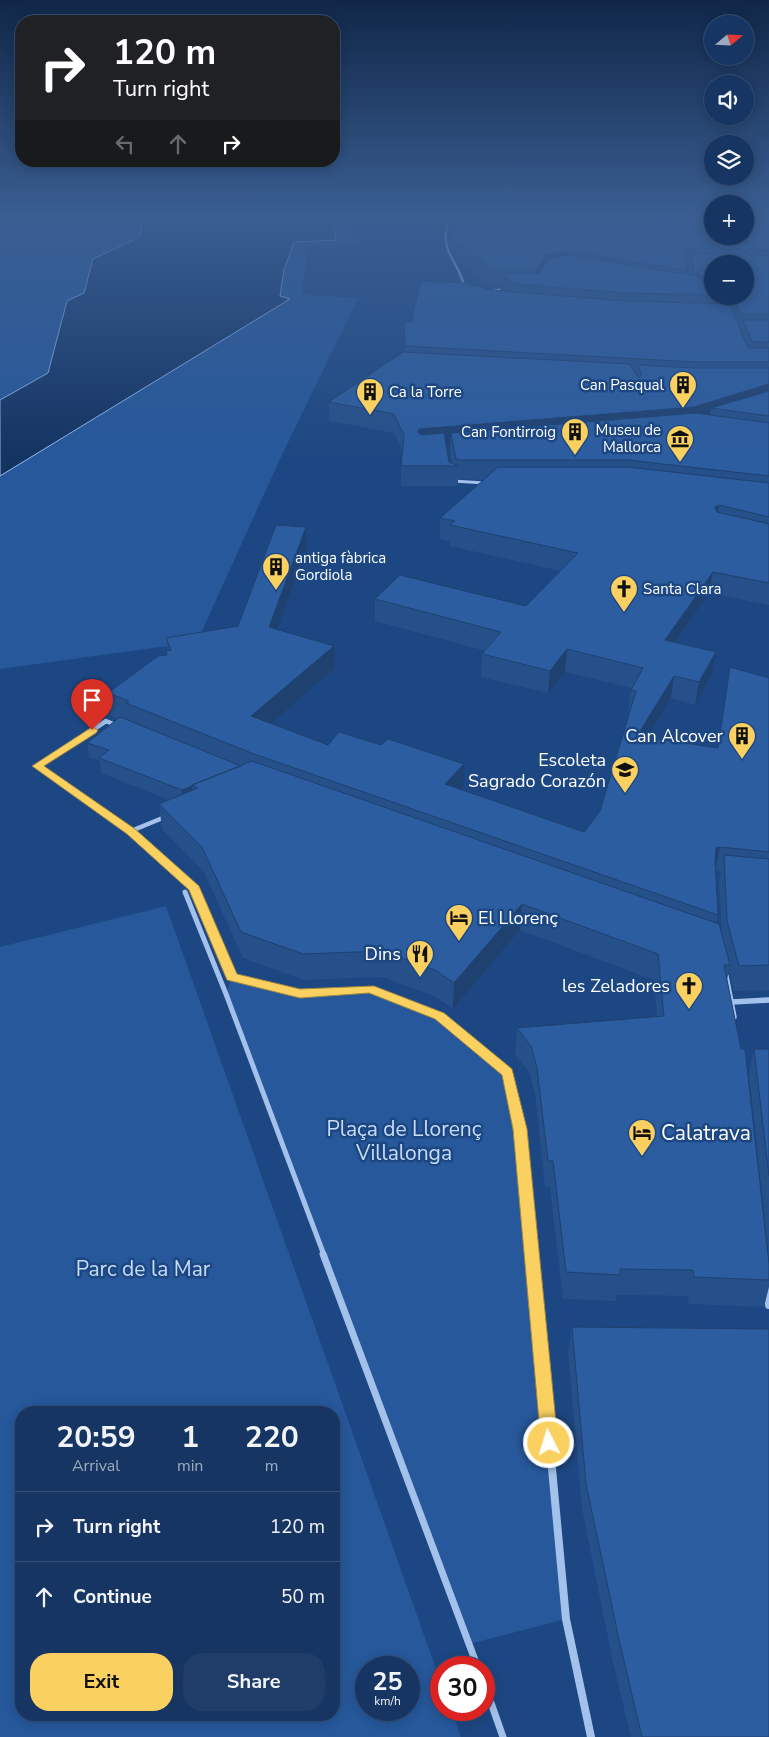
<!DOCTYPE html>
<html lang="en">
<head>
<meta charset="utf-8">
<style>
  :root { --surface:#163562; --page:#1f3d68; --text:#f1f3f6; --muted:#9eabbe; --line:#355077; --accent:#fad161 }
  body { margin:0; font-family:"Nunito Sans",sans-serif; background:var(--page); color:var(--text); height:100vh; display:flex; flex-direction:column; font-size:19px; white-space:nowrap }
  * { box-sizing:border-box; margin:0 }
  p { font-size:16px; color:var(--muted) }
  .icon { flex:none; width:28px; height:28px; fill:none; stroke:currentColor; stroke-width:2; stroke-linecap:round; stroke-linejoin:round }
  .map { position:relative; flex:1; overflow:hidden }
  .details { position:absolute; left:15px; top:1406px; width:325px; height:315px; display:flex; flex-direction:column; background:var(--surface); border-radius:20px; box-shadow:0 2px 12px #0003,0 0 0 1px var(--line) }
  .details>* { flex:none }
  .hud { position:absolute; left:15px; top:15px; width:325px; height:152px; border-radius:20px; box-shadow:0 2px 12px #0003,0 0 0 1px var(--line); background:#202124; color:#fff; overflow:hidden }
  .needle { width:32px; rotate:71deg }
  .buttons { position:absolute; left:704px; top:15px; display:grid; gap:10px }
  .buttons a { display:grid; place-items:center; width:50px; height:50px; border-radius:50%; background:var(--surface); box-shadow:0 2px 12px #0003,0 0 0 1px var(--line); font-size:25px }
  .speed { position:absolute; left:355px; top:1656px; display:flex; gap:10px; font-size:25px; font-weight:700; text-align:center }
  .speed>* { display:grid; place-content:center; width:65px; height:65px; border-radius:50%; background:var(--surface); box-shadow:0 2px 12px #0003,0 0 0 1px var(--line); line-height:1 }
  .speed small { font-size:12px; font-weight:400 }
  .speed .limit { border:8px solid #d22; background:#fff; color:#111 }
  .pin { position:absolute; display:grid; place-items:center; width:42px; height:42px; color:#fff; margin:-51px -21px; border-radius:50% 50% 50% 0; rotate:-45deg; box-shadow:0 0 5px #0007 }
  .pin .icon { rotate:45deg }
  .me { position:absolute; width:55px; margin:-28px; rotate:355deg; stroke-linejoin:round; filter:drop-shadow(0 0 4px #0008) }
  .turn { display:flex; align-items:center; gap:18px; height:105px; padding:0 15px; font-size:22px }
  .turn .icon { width:65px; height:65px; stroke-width:2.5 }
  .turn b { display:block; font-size:35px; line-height:42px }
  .lanes { display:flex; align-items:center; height:48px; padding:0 15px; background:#0003; justify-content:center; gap:25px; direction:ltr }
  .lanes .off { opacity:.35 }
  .eta { display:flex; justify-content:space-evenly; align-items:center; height:85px; text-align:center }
  .eta b { font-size:30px; font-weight:700; line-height:35px }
  .primary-button { display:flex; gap:10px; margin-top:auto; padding:10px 15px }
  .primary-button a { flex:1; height:58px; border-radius:20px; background:var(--accent); color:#111; font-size:20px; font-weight:700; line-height:58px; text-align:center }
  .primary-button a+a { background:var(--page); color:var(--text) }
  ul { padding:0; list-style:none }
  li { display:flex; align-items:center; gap:15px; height:70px; padding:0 15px; border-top:1px solid var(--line) }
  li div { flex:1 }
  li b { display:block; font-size:19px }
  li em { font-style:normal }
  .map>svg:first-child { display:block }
  .green { fill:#26589b; fill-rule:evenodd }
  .water { fill:#133361; stroke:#96bcec }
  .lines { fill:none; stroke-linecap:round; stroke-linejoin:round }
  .pedestrian-far1 { stroke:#a3c1ea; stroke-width:5 }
  .pedestrian { stroke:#a3c1ea; stroke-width:7 }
  .minor-far4 { stroke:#a3c1ea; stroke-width:2.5 }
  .minor-far3 { stroke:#a3c1ea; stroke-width:3 }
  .minor-far2 { stroke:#a3c1ea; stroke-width:4.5 }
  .minor-far1 { stroke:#a3c1ea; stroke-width:5.5 }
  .minor { stroke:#a3c1ea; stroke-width:8 }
  .wall { fill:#26508a; fill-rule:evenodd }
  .shaded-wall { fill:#1f4170 }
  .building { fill:#2c5da0; stroke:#1f4170 }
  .route { fill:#fad161; stroke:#a2883f }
  .labels { text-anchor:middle; stroke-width:5; stroke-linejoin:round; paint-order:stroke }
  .far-poi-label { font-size:15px; fill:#fff; stroke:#1d4782; text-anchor:end }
  .poi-label { font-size:18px; fill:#fff; stroke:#1d4782; text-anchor:end }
  .near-park-label { font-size:21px; fill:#c7dcf7; stroke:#1d4782 }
  .near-poi-label { font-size:21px; fill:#fff; stroke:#1d4782; text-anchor:start }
</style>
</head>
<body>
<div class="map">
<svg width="769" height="1737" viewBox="0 0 769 1737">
  <rect width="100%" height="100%" fill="#1d4782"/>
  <path class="green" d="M0 217H351L361 244 308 246 302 293 306 295 358 298 280 459 197 642 0 669Z
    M166 906 441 1683V1710H451L461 1737H0V947ZM21 1412H334V1715H21ZM366 1668H409V1710H366Z
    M232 977 300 993 370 989 439 1016 508 1072 520 1129 566 1619 469 1644 226 994Z"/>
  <path class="water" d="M143 217H331L336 240 294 242 284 270 280 296 290 299 0 476V400L48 373 67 301 84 293 93 259 140 237Z"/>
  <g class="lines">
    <path class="pedestrian-far1" d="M185 892 226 994 324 1255"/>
    <path class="pedestrian" d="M323 1254 478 1668
      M484 1683 503 1737"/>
    <path class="minor-far4" d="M449 217C438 256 458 256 465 289
      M487 292 505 289"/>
    <path class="minor-far3" d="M453 481 485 483"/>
    <path class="minor-far2" d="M118 726 106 721 38 766 131 831 190 885
      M131 831 165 817"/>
    <path class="minor-far1" d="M189 884 194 889 232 977 300 993 370 989 439 1016 508 1072 520 1129 532 1255
      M726 976 734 1017
      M732 1002 769 1000"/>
    <path class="minor" d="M532 1254 566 1619 591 1737
      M767 1286 769 1305"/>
  </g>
  <path class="wall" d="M464 217H769V605L709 593 676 642 712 674 695 705 671 698 647 737 718 748 730 667 769 678V990L734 991 729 970 727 980 769 1264V1287L764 1307 689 1304 688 1296 617 1295 616 1301 563 1299 550 1187H545L535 1094 529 1072 515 1055 517 1028 657 1017 654 980 520 930 453 1009 434 996 382 977 304 980 243 958 204 872 162 829 159 804 169 800 101 773 100 761 89 757 87 743 118 719 111 716 108 693 166 655V651L167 650 166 638 238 626 306 527 307 547 277 629 335 668 271 723 328 745 463 788 462 790 584 832 600 811 630 713H628L631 690 632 688 565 672 548 693 481 677 482 654 486 651 375 621V599L526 606 561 571 450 546V541L440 539V518L484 480 458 479V486H401V466L402 451 394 433 329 421V402L405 352 404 322H411L491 290 500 291 501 286 493 287 456 258 452 251V236ZM689 264V270L690 275H687V265ZM712 264 745 296H712ZM446 446H450V452L452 464 449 462ZM715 871 721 872 719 879 722 937 716 923 718 915Z
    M754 1049H769V1260L749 1074Z
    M572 1327 769 1737H631L614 1667 582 1509 568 1352Z"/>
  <path class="shaded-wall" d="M568 251 567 267 535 286 536 270 546 254Z
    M769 384V396L711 408 710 420 451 433 450 446 419 448 418 432 419 429Z
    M719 505 716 526 715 507Z
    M306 527 307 547 270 649 269 627Z
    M713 572 709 593 662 662 665 640Z
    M334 646 335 668 253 739 251 716Z
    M567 649 565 672 548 693 550 671Z
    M716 652 712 674 695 705 699 682Z
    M674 676 671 698 634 759 637 736Z
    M464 764 463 788 444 808 445 784Z
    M192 786 193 801 183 805 182 790Z
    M720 847 715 871 712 872 716 848Z
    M522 904 520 930 453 1009 454 983Z"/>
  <path class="building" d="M464 217H640V219L687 220 709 248 685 249 687 271 568 251 546 254 536 270H494L457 242 452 236Z
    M693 217H712V236H745V217H769V250L747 249 744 251 747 255 769 256V314H741L734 299 731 296H745V264H712V283L699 273 694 272 691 254H715L717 250Z
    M568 255 696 276 712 288V295L625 293 515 284 501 274 539 273 549 258Z
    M421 281 465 283 491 290 625 301 730 304 747 346 750 348H769V362H694L405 346 404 322H411Z
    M743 320H769V342H752Z
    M403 352 629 364 639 378 642 374 637 365 694 368H769V384L694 407 419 429 418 432 421 435 444 433 449 462 459 466H401L404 435 394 414 329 402Z
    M769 391V416L711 408Z
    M696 413 769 423V476L628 460H460L456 459 451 433Z
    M498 467H628L769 483V517L719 505 715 507 717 512 769 524V583L713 572 665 640 716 652 699 682 674 676 637 736 718 748 730 667 769 678V852L720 847 716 848 715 860 718 915 254 754 126 703 129 701 108 693 158 656 167 655 166 651 171 650 166 638 238 626 276 525 306 527 269 627 334 646 251 716 328 745 339 732 381 745 388 739 464 764 445 784 584 832 600 811 636 691 631 690 643 668 567 649 550 671 482 654 501 632 375 599 400 575 526 606 578 553 450 525 455 521 440 518Z
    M120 717 241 766 192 785V786L182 790 99 758 109 750 87 743Z
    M252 761 719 924 730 965H724L741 1049H745L769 1264V1280L694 1277 693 1270 620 1269V1275L566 1272 553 1161H548L537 1068 531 1046 517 1028 664 1016 658 954 522 904 454 983 435 970 382 951 303 954 241 932 202 847 159 804 198 788 192 785Z
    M724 855 769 859V965L739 966 727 921Z
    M754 1049H769V1176Z
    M572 1327 769 1329V1737H642L620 1644 586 1484Z"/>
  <linearGradient id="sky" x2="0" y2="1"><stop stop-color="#102748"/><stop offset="0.47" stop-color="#3a5e92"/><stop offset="1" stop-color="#3a5e92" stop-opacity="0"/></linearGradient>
  <rect width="769" height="460" fill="url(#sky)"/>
  <path class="route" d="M92 727 98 730 96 733 44 766 135 829 199 886 237 974 300 989 374 986 444 1013 512 1069 527 1129 558 1443 555 1448 549 1450 543 1448 541 1443 513 1129 502 1075 435 1019 369 993 300 998 227 980 189 890 127 834 32 766Z"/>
  <defs>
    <symbol id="building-pin" viewBox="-11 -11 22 30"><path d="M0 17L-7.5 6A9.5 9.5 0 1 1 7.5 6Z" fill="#fad161" stroke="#1d4782"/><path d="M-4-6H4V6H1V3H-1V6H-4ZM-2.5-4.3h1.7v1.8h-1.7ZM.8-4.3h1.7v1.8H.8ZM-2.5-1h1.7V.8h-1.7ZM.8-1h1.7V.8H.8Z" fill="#111"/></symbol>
    <symbol id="museum-pin" viewBox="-11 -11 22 30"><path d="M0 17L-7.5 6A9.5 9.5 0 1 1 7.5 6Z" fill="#fad161" stroke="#1d4782"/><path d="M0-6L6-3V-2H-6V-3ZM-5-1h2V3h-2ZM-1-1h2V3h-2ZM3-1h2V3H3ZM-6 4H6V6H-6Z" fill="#111"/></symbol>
    <symbol id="church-pin" viewBox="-11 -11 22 30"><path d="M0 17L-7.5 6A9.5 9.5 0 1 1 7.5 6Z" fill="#fad161" stroke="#1d4782"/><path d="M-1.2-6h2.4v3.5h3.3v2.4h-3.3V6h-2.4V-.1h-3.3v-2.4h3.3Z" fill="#111"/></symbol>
    <symbol id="school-pin" viewBox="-11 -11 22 30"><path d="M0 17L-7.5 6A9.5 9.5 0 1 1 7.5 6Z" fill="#fad161" stroke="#1d4782"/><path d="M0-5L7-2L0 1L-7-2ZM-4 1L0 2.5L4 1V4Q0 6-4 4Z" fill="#111"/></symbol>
    <symbol id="hotel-pin" viewBox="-11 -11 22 30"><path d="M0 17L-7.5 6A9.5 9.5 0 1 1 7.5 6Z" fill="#fad161" stroke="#1d4782"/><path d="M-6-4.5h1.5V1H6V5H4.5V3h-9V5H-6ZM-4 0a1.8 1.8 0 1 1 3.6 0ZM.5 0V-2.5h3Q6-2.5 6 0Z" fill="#111"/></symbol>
    <symbol id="restaurant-pin" viewBox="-11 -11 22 30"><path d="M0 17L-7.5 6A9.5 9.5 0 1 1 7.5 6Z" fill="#fad161" stroke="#1d4782"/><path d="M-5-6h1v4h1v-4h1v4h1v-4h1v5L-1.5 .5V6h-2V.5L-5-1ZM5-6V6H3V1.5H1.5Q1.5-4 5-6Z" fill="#111"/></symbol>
  </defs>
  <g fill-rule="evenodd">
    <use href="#building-pin" x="667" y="369" width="32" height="43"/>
    <use href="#building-pin" x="354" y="376" width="32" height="43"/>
    <use href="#building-pin" x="559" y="416" width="32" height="43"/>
    <use href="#museum-pin" x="664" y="423" width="32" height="43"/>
    <use href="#building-pin" x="260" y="551" width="32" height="43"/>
    <use href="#church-pin" x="608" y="573" width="32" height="43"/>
    <use href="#building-pin" x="726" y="720" width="32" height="43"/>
    <use href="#school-pin" x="609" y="754" width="32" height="43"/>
    <use href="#hotel-pin" x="443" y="902" width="32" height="43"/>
    <use href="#restaurant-pin" x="404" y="938" width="32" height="43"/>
    <use href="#church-pin" x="673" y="970" width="32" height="43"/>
    <use href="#hotel-pin" x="626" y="1117" width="32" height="43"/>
  </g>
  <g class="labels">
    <g class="far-poi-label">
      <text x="664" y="390">Can Pasqual</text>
      <text x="389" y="397" text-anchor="start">Ca la Torre</text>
      <text x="661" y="435">Museu de<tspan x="661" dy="17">Mallorca</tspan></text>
      <text x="556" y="437">Can Fontirroig</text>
      <text x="295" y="563" text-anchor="start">antiga fàbrica<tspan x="295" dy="17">Gordiola</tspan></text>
      <text x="643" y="594" text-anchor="start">Santa Clara</text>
    </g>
    <g class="poi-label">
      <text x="723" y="742">Can Alcover</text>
      <text x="606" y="766">Escoleta<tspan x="606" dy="21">Sagrado Corazón</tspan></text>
      <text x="478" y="924" text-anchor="start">El Llorenç</text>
      <text x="401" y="960">Dins</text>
      <text x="670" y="992">les Zeladores</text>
    </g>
    <g class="near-park-label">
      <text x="404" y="1136">Plaça de Llorenç<tspan x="404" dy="24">Villalonga</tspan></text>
      <text x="143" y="1276">Parc de la Mar</text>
    </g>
    <g class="near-poi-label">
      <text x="661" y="1140">Calatrava</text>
    </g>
  </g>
</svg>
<div class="buttons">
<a><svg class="needle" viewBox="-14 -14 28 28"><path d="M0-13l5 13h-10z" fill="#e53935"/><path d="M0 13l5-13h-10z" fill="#9eabbe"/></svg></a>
<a><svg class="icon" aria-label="sound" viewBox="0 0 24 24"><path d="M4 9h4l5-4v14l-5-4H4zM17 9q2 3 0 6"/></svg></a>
<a><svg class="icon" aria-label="layers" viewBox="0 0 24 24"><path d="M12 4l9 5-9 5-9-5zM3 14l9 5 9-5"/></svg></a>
<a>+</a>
<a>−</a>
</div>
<div class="speed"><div>25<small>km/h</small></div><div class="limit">30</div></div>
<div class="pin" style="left:92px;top:730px;background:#d93025"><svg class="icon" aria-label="arrive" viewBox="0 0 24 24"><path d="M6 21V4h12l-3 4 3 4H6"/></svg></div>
<svg class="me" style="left:549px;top:1443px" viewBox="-20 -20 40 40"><circle r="17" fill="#fad161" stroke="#fff" stroke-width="3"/><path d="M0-11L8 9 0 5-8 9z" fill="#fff"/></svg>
<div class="hud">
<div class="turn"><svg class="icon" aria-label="right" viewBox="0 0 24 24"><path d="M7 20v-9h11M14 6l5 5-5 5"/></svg><div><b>120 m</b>Turn right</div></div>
<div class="lanes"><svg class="icon off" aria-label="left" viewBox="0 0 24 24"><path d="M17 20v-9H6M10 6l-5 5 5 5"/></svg><svg class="icon off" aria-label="ahead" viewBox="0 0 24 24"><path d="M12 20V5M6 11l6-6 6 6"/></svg><svg class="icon" aria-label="right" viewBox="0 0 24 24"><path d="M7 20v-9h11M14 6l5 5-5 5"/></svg></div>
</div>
<section class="details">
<div class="eta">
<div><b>20:59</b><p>Arrival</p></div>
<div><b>1</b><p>min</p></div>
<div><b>220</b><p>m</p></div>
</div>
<ul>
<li><svg class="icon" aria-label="right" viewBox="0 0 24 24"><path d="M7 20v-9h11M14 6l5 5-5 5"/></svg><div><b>Turn right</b></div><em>120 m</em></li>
<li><svg class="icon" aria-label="ahead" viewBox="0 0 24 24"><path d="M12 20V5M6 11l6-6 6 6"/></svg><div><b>Continue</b></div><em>50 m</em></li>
</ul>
<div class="primary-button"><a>Exit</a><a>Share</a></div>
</section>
</div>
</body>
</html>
